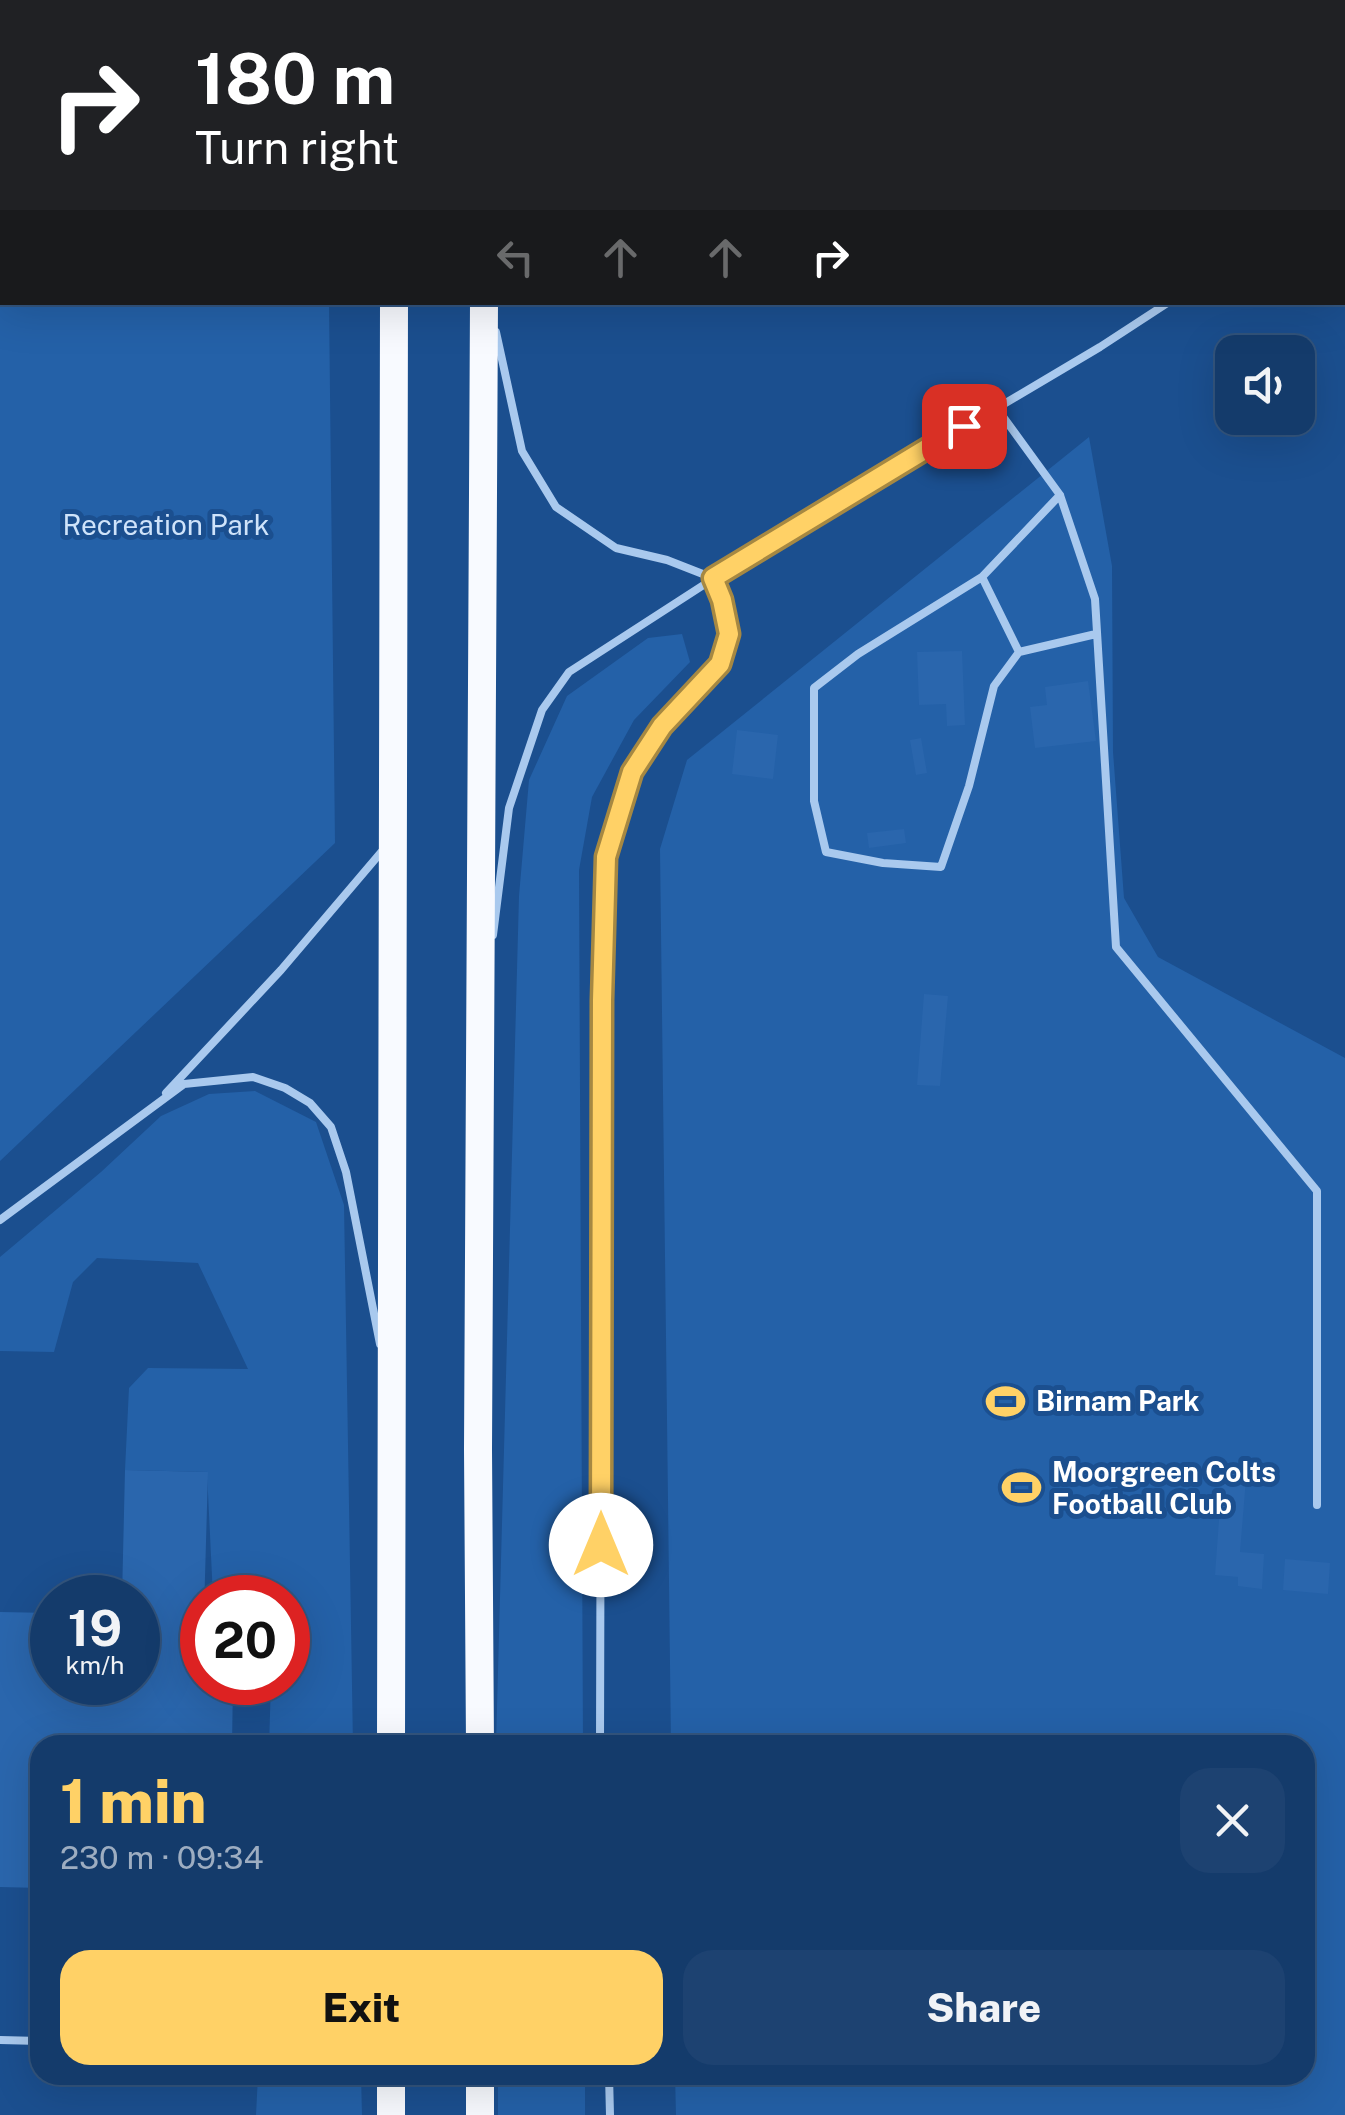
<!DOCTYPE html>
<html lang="en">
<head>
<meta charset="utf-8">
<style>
  :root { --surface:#143b6b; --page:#1d4271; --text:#f1f3f6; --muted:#9dadc1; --line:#33557e; --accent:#ffd166 }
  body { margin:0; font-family:"Public Sans",sans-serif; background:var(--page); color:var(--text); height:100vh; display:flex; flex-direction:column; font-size:38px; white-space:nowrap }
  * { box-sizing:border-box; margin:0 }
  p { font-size:32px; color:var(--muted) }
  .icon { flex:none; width:55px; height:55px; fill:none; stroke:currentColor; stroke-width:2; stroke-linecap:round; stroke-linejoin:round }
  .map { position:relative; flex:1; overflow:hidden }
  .sheet { position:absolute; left:30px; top:1735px; width:1285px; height:350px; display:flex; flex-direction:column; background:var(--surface); border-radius:30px; box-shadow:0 10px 40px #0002,0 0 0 2px var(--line) }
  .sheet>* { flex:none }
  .banner { position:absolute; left:0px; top:0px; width:1345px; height:305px; box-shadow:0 10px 40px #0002,0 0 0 2px var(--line); background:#202124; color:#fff; overflow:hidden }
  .buttons { position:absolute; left:1215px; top:335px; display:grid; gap:20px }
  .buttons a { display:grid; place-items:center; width:100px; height:100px; border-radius:20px; background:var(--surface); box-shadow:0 10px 40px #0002,0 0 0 2px var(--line); font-size:50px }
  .speed { position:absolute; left:30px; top:1575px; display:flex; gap:20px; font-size:50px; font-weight:700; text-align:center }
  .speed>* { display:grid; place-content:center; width:130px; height:130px; border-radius:50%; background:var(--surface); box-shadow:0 10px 40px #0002,0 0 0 2px var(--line); line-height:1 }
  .speed small { font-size:25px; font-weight:400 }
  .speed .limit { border:15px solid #d22; background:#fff; color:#111 }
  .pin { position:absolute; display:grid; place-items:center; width:85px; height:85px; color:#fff; margin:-42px; border-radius:20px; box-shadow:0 5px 15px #0006 }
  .me { position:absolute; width:110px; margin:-55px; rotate:0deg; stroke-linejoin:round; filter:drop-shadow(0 0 8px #0008) }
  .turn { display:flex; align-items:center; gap:35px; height:210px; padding:0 30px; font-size:45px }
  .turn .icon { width:130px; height:130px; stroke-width:2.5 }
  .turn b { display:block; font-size:70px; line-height:85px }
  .lanes { display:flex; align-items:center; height:95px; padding:0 30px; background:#0003; justify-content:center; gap:50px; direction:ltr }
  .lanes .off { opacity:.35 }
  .round { display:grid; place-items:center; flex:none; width:105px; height:105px; border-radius:30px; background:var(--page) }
  .overview { display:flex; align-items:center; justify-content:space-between; height:170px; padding:0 30px }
  h1 { font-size:60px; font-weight:800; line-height:75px; color:var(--accent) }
  .action { display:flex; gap:20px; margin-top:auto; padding:20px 30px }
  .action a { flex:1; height:115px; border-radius:30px; background:var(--accent); color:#111; font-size:40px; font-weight:800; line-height:115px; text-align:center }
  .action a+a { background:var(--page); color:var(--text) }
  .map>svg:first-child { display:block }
  .green { fill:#2461a8 }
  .building { fill:#2a66ad }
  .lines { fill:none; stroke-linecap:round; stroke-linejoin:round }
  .service { stroke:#a9c9ee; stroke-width:8 }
  .trunk { stroke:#f8faff; stroke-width:28 }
  .route-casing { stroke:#a68842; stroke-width:25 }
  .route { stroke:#ffd166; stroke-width:18 }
  .labels { text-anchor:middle; stroke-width:10; stroke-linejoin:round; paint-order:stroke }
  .park-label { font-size:28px; fill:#cfe3fa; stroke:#1b4f8f }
  .poi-label { font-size:28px; font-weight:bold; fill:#fff; stroke:#1b4f8f; text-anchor:start }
</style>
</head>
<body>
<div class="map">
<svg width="1345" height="2115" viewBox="0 0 1345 2115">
  <rect width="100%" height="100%" fill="#1b4f8f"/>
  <path class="green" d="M0 0H326L2 2V302L329 303 335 843 0 1161Z
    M1089 437 1112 566 1113 752 1124 898 1158 957 1345 1058V2115H676L675 2075H1305V1745H671L660 849 687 760Z
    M682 634 690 662 634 720 592 797 579 870 583 1745H496L519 896 529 780 567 696 648 638Z
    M255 1091 316 1122 344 1205 353 1745H269L271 1683 288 1682V1598L213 1597 207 1472 125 1470 129 1388 148 1368 248 1369 198 1263 97 1258 73 1282 54 1352 0 1351V1257L101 1172 161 1116 209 1094Z
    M258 2075H361L362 2115H256Z
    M498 2075H585V2115H498Z"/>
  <path class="building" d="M962 651 965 725 947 726 946 704 919 705 917 652Z
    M1088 681 1096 741 1035 748 1030 707 1047 705 1045 687Z
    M737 730 778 735 773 779 732 774Z
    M921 738 927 773 916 775 910 740Z
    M904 829 906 843 869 848 867 833Z
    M924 994 948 996 940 1086 917 1085Z
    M1223 1465 1247 1467 1240 1552 1264 1554 1262 1589 1238 1586V1577L1215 1575Z
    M125 1470 208 1472 202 1682H233L232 1745H40V1888L0 1887V1612L52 1613V1682H138V1598H122Z
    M1285 1559 1330 1563 1328 1594 1283 1590Z"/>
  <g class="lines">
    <path class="service" d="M1342 190 1345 188
      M496 332 522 451 556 507 616 548 667 560 713 578 722 600 729 633 720 664 662 726 632 772 606 857 602 1000 600 1745
      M996 407 1060 495 1095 599 1116 947 1317 1191V1505
      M1060 495 982 577 858 654 814 688V801L826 852 883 863 941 867 969 786 994 686 1019 652 1096 634
      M982 577 1019 652
      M493 935 509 808 542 710 569 672 753 553 1100 347 1169 302
      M166 1093 281 970 383 850
      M0 1220 184 1084 253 1077 285 1088 310 1103 331 1127 346 1172 380 1344
      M0 2040 40 2041
      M609 2075 610 2115"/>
    <path class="trunk" d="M393 0V2
      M482 0V2
      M391 1745 394 302
      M480 1745 478 1449 484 302
      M391 2115V2075
      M480 2115V2075"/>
  </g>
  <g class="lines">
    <defs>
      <path id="route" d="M601 1545 602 1000 606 857 632 772 662 726 720 664 729 634 722 600 713 578 964 426"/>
    </defs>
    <use href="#route" class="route-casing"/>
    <use href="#route" class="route"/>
  </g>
  <defs>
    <symbol id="stadium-bare" viewBox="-9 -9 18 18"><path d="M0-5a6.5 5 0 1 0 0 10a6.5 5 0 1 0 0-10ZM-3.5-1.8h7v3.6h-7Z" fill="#ffd166" stroke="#1b4f8f" stroke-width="2.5" paint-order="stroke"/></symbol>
  </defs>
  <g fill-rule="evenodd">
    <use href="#stadium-bare" x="978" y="1374" width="55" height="55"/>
    <use href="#stadium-bare" x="994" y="1460" width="55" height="55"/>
  </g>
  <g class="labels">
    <g class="park-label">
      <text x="166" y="535">Recreation Park</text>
    </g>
    <g class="poi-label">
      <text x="1036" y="1411">Birnam Park</text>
      <text x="1052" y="1482">Moorgreen Colts<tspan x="1052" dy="32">Football Club</tspan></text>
    </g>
  </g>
</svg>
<div class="buttons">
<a><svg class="icon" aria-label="sound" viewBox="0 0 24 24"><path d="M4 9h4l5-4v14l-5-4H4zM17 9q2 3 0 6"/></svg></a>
</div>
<div class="speed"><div>19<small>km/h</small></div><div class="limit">20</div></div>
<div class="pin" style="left:964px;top:426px;background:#d93025"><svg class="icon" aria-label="arrive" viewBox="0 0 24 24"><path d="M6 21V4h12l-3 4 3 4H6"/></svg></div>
<svg class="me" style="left:601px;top:1545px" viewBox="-20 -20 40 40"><circle r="19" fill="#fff"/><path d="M0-13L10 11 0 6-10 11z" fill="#ffd166"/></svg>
<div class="banner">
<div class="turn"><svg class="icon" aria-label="right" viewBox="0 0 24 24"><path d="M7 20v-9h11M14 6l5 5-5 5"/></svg><div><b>180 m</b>Turn right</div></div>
<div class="lanes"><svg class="icon off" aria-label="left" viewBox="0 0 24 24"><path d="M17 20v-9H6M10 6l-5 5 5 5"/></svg><svg class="icon off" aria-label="ahead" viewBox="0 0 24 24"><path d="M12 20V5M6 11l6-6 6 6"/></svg><svg class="icon off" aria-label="ahead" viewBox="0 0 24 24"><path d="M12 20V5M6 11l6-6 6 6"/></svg><svg class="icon" aria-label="right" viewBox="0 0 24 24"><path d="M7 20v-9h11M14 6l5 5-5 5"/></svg></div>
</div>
<section class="sheet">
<div class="overview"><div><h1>1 min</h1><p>230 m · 09:34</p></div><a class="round"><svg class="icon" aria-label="close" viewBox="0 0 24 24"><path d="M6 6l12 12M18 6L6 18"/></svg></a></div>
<div class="action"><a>Exit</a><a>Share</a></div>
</section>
</div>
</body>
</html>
